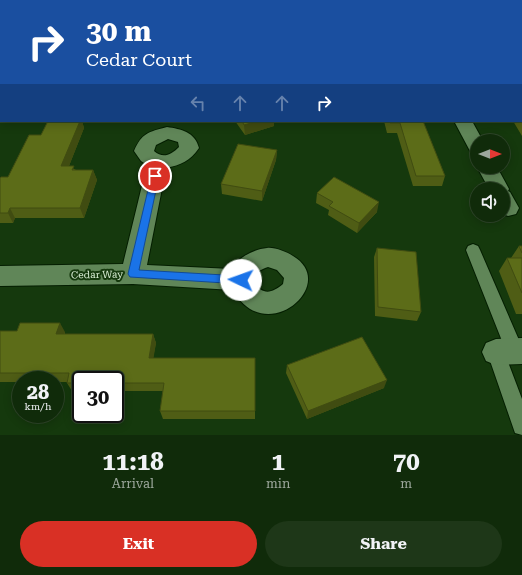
<!DOCTYPE html>
<html lang="en">
<head>
<meta charset="utf-8">
<style>
  :root { --surface:#102b0a; --page:#1e3718; --text:#f1f3f6; --muted:#9ca79c; --line:#30472b; --accent:#d93025 }
  body { margin:0; font-family:"Roboto Serif",serif; background:var(--page); color:var(--text); height:100vh; display:flex; flex-direction:column; font-size:15px; white-space:nowrap }
  * { box-sizing:border-box; margin:0 }
  p { font-size:13px; color:var(--muted) }
  .icon { flex:none; width:22px; height:22px; fill:none; stroke:currentColor; stroke-width:2; stroke-linecap:round; stroke-linejoin:round }
  .map { position:relative; height:435px; overflow:hidden }
  .side { display:flex; flex-direction:column; background:var(--surface); flex:1 }
  .side>* { flex:none }
  .banner { position:absolute; left:0px; top:0px; width:522px; height:122px; box-shadow:0 2px 10px #0003,0 0 0 1px var(--line); background:#1a4fa0; color:#fff; overflow:hidden }
  .needle { width:26px; rotate:90deg }
  .buttons { position:absolute; left:470px; top:134px; display:grid; gap:8px }
  .buttons a { display:grid; place-items:center; width:40px; height:40px; border-radius:50%; background:var(--surface); box-shadow:0 2px 10px #0003,0 0 0 1px var(--line); font-size:20px }
  .speed { position:absolute; left:12px; top:371px; display:flex; gap:8px; font-size:20px; font-weight:700; text-align:center }
  .speed>* { display:grid; place-content:center; width:52px; height:52px; border-radius:50%; background:var(--surface); box-shadow:0 2px 10px #0003,0 0 0 1px var(--line); line-height:1 }
  .speed small { font-size:10px; font-weight:400 }
  .speed .limit { border:2px solid #111; border-radius:6px; background:#fff; color:#111 }
  .pin { position:absolute; display:grid; place-items:center; width:34px; height:34px; color:#fff; margin:-17px; border:2px solid #fff; border-radius:50%; box-shadow:0 1px 4px #0007 }
  .me { position:absolute; width:44px; margin:-22px; rotate:273deg; stroke-linejoin:round; filter:drop-shadow(0 0 3px #0008) }
  .turn { display:flex; align-items:center; gap:14px; height:84px; padding:0 20px; font-size:18px }
  .turn .icon { width:52px; height:52px; stroke-width:2.5 }
  .turn b { display:block; font-size:28px; line-height:34px }
  .lanes { display:flex; align-items:center; height:38px; padding:0 20px; background:#0003; justify-content:center; gap:20px; direction:ltr }
  .lanes .off { opacity:.35 }
  .eta { display:flex; justify-content:space-evenly; align-items:center; height:68px; text-align:center }
  .eta b { font-size:24px; font-weight:700; line-height:28px }
  .cta { display:flex; gap:8px; margin-top:auto; padding:8px 20px }
  .cta a { flex:1; height:46px; border-radius:24px; background:var(--accent); color:#fff; font-size:16px; font-weight:700; line-height:46px; text-align:center }
  .cta a+a { background:var(--page); color:var(--text) }
  .map>svg:first-child { display:block }
  .lines { fill:none; stroke-linecap:round; stroke-linejoin:round }
  .service-casing { stroke:#041e01; stroke-width:2 }
  .minor-casing { stroke:#041e01; stroke-width:2 }
  .service { fill:#608658; fill-rule:evenodd }
  .minor { fill:#608658; fill-rule:evenodd }
  .wall { fill:#4f5d15 }
  .shaded-wall { fill:#404c11 }
  .building { fill:#5c6c18; stroke:#404c11 }
  .route { fill:#1a73e8; stroke:#114b97 }
  .labels { text-anchor:middle; stroke-width:4; stroke-linejoin:round; paint-order:stroke }
  .street-label { font-size:10px; fill:#dbf0d7; stroke:#15390d }
</style>
</head>
<body>
<div class="map">
<svg width="522" height="435" viewBox="0 0 522 435">
  <rect width="100%" height="100%" fill="#15390d"/>
  <g class="lines">
    <defs>
      <path id="service" d="M473 244 478 246 480 250 522 347 521 357 515 359 509 357 506 351 466 250 468 246Z
        M496 344 502 346 522 399V435L515 433 487 352 490 346Z"/>
      <path id="minor" d="M393 0H407L408 1H394Z
        M488 0H522L487 1Z
        M454 121H472L483 141H477V153L470 151Z
        M167 127C181 129 195 132 199 148 190 161 181 165 166 168L147 265 232 269C237 258 254 249 267 248 274 247 287 252 293 256 340 284 265 349 233 290L133 284 0 286V266L123 264 147 165 141 161 134 151C142 133 148 132 167 127ZM168 139 178 142 179 147C171 155 163 159 154 151L156 145ZM268 267 277 270 284 278 283 284C272 293 263 296 254 282 254 272 260 270 268 267Z
        M477 167H497L509 189 508 191 510 192 519 208 516 214 508 216 503 214V189H489Z
        M522 338V364L496 365 486 361 482 352 486 343 496 339Z"/>
    </defs>
    <use href="#service" class="service-casing"/>
    <use href="#minor" class="minor-casing"/>
    <use href="#service" class="service"/>
    <use href="#minor" class="minor"/>
  </g>
  <path class="wall" d="M38 0H371V1H38Z
    M521 58 522 59V136L513 121H521Z
    M48 121H82L84 128 69 166 76 170H93L97 180 84 218H15L13 223H0V178L8 177 41 135Z
    M235 121H274V126L245 135Z
    M384 121H423L445 176 442 186H413L397 133H387Z
    M277 150 276 160 262 201 222 194 221 184Z
    M317 193 377 212 357 233 328 215 329 210 316 203Z
    M519 246H522V314H516L499 271 507 258H511Z
    M377 248 421 312 417 321 375 316 374 257Z
    M0 331 65 332V334H153L156 343 153 358H255V419H163L160 411 163 391H115V380H81V391H72L67 383V382H55V380H21V382H0Z
    M287 365 384 388 307 419 286 373Z"/>
  <path class="shaded-wall" d="M80 121H82L84 128 65 176 61 166Z
    M258 121H274V126L245 135 244 125Z
    M277 150 276 160 262 201V191Z
    M93 170 97 180 84 218 80 208Z
    M379 202 377 212 357 233 359 223Z
    M10 208 15 218 13 223 8 213Z
    M60 323 65 332 62 343 56 334Z
    M153 334 156 343 152 367 149 358Z
    M387 380 384 388 307 419 308 411Z"/>
  <path class="building" d="M86 0H371V1H86Z
    M521 58 522 59V118L521 116Z
    M48 121H80L61 166H74L72 170H93L80 208H10L8 213H0V178L1 177H8L29 135H41Z
    M242 121H258L244 125Z
    M389 121H423L445 176H416L400 123H390Z
    M238 144 277 150 262 191 221 184Z
    M334 177 379 202 359 223 329 206 333 202 317 193Z
    M519 246H522V253Z
    M377 248 416 252 421 312 378 307Z
    M507 258H522V293Z
    M20 323H60L56 334H153L149 358H255V411H160L164 383H115V380H81V383H67L69 373H0V331H17Z
    M362 337 387 380 308 411 287 365Z"/>
  <path class="route" d="M152 173H158L159 176 139 270 241 276 245 277 246 280 245 283 241 284 130 277 128 274Z"/>
  <g class="labels">
    <g class="street-label">
      <text transform="translate(97 274) rotate(-1)" y="4">Cedar Way</text>
    </g>
  </g>
</svg>
<div class="buttons">
<a><svg class="needle" viewBox="-14 -14 28 28"><path d="M0-13l5 13h-10z" fill="#e53935"/><path d="M0 13l5-13h-10z" fill="#9ca79c"/></svg></a>
<a><svg class="icon" aria-label="sound" viewBox="0 0 24 24"><path d="M4 9h4l5-4v14l-5-4H4zM17 9q2 3 0 6"/></svg></a>
</div>
<div class="speed"><div>28<small>km/h</small></div><div class="limit">30</div></div>
<div class="pin" style="left:155px;top:176px;background:#d93025"><svg class="icon" aria-label="arrive" viewBox="0 0 24 24"><path d="M6 21V4h12l-3 4 3 4H6"/></svg></div>
<svg class="me" style="left:241px;top:280px" viewBox="-20 -20 40 40"><circle r="19" fill="#fff"/><path d="M0-13L10 11 0 6-10 11z" fill="#1a73e8"/></svg>
<div class="banner">
<div class="turn"><svg class="icon" aria-label="right" viewBox="0 0 24 24"><path d="M7 20v-9h11M14 6l5 5-5 5"/></svg><div><b>30 m</b>Cedar Court</div></div>
<div class="lanes"><svg class="icon off" aria-label="left" viewBox="0 0 24 24"><path d="M17 20v-9H6M10 6l-5 5 5 5"/></svg><svg class="icon off" aria-label="ahead" viewBox="0 0 24 24"><path d="M12 20V5M6 11l6-6 6 6"/></svg><svg class="icon off" aria-label="ahead" viewBox="0 0 24 24"><path d="M12 20V5M6 11l6-6 6 6"/></svg><svg class="icon" aria-label="right" viewBox="0 0 24 24"><path d="M7 20v-9h11M14 6l5 5-5 5"/></svg></div>
</div>
</div>
<section class="side">
<div class="eta">
<div><b>11:18</b><p>Arrival</p></div>
<div><b>1</b><p>min</p></div>
<div><b>70</b><p>m</p></div>
</div>
<div class="cta"><a>Exit</a><a>Share</a></div>
</section>
</body>
</html>
